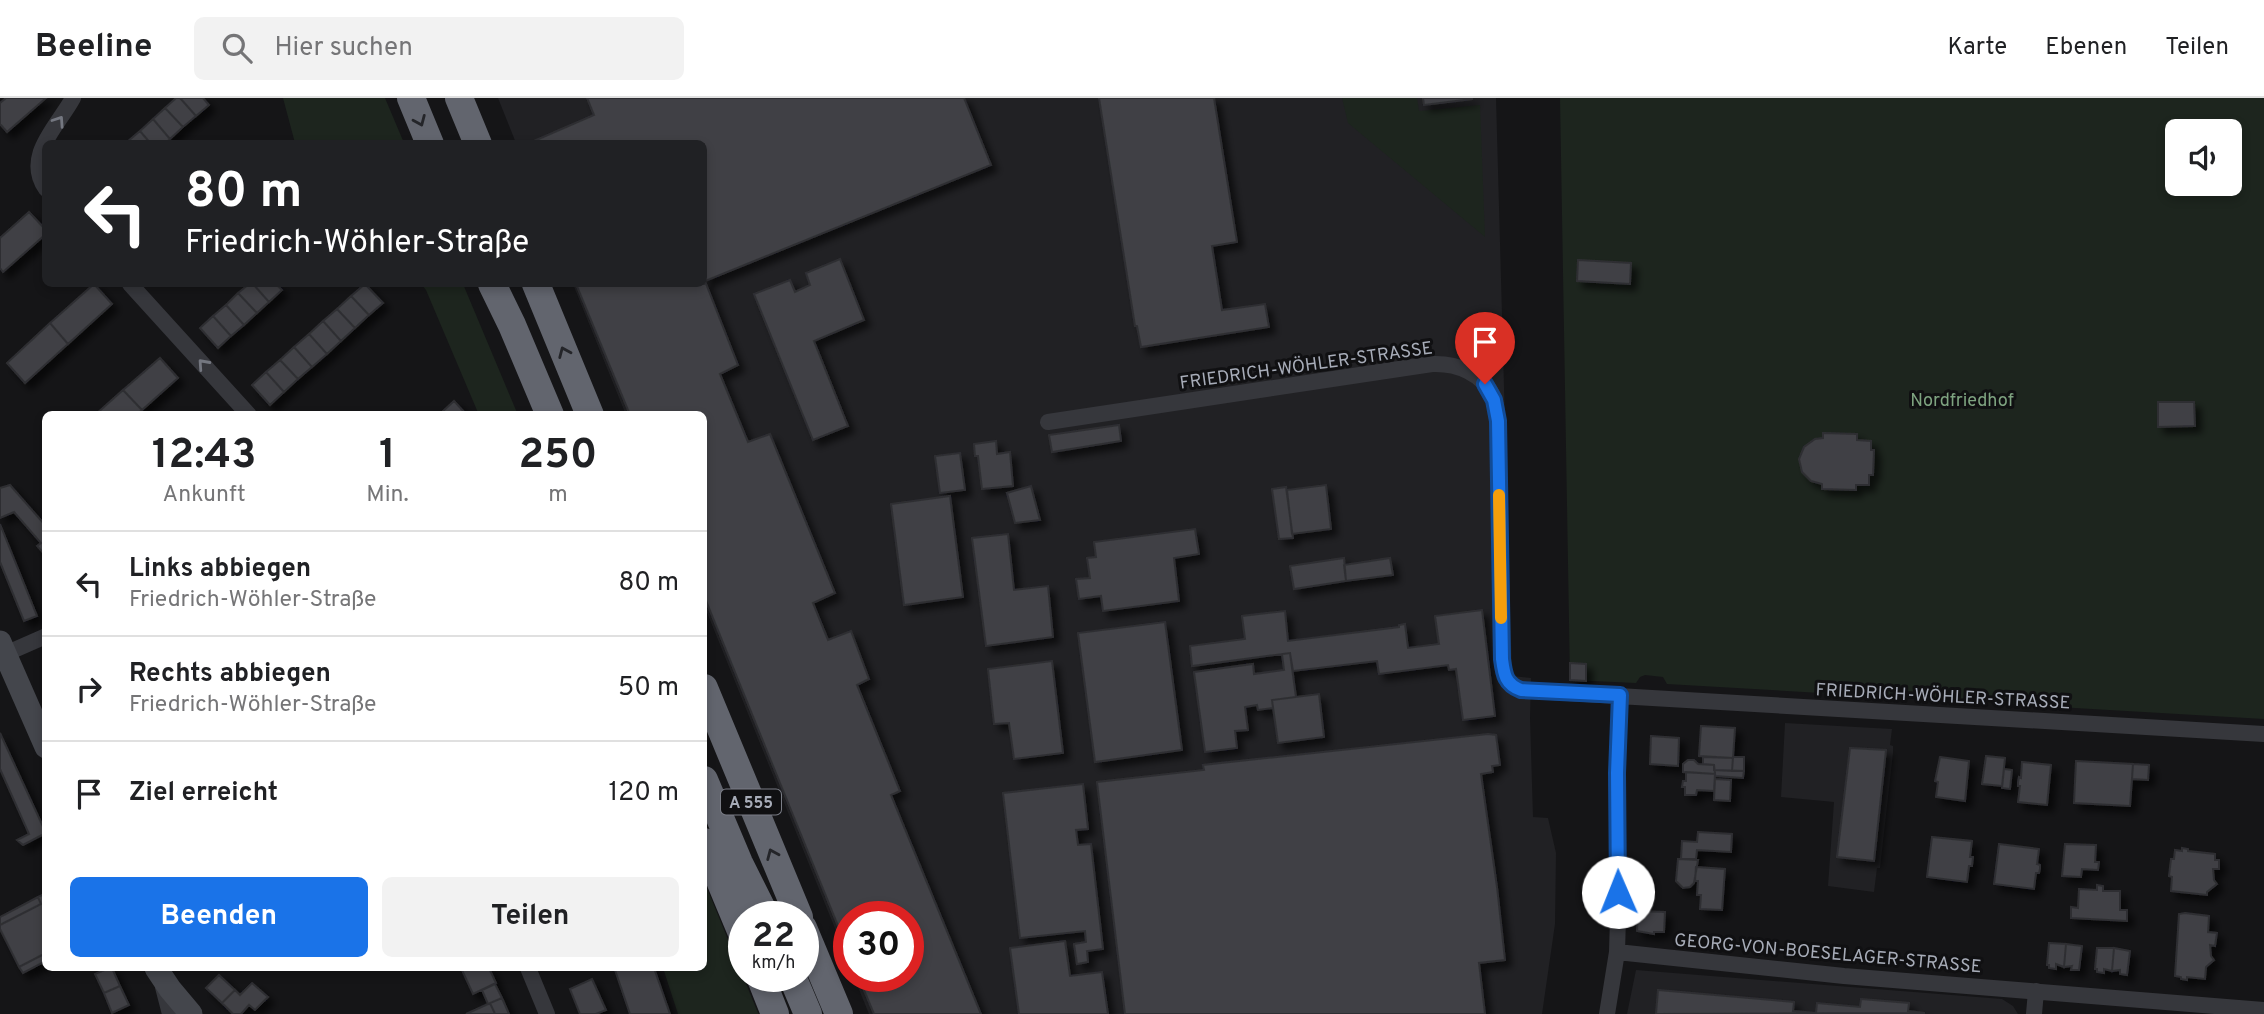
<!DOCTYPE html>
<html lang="de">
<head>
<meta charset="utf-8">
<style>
  :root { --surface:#fff; --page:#f2f2f2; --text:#202124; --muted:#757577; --line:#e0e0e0; --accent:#1a73e8 }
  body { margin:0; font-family:Overpass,sans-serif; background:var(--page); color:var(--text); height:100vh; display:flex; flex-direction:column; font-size:26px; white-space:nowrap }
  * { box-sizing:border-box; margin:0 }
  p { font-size:23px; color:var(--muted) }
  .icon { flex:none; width:38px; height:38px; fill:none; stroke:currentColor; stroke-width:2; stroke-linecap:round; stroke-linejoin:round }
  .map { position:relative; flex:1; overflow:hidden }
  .sheet { position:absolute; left:42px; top:313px; width:665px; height:560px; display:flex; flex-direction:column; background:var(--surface); border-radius:10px; box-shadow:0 4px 10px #0003 }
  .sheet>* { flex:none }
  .top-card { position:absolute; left:42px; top:42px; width:665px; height:147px; border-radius:10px; box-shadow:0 4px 10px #0003; background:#202124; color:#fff; overflow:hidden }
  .controls { position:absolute; left:2165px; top:21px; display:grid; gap:14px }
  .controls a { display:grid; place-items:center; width:77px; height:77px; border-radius:10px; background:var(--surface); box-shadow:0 4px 10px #0003; font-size:35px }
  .speed { position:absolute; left:728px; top:803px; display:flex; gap:14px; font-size:35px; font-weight:700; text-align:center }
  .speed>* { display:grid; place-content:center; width:91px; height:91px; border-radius:50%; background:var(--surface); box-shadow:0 4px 10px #0003; line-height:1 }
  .speed small { font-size:18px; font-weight:400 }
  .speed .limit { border:10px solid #d22; background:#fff; color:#111 }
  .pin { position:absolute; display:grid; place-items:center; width:60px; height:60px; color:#fff; margin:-72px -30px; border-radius:50% 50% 50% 0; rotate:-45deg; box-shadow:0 0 7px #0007 }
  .pin .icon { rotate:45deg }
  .me { position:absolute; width:77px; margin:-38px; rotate:359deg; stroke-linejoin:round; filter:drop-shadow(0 0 5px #0008) }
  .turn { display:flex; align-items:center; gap:24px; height:147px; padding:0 28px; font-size:32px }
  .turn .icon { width:91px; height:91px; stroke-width:2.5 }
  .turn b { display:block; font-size:49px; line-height:60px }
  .eta { display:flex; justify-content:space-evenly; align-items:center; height:119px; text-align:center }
  .eta b { font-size:42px; font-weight:700; line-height:49px }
  .action { display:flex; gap:14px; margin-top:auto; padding:14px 28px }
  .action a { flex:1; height:80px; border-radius:10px; background:var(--accent); color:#fff; font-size:28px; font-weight:700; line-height:80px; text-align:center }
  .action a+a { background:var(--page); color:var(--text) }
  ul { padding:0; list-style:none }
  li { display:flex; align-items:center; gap:21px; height:105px; padding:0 28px; border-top:2px solid var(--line) }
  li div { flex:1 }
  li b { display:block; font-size:26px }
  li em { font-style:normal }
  header { display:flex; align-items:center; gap:42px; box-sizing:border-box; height:98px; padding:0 35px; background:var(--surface); border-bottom:2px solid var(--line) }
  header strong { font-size:33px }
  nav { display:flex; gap:38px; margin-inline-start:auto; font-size:24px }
  .search { width:490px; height:63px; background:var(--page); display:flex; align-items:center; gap:18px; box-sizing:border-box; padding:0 24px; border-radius:10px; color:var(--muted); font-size:26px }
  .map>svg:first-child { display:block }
  .built { fill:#212124 }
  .green { fill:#1d251e; fill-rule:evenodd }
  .building { fill:#3f4044; stroke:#2f2f33; stroke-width:2; filter:url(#shadow) }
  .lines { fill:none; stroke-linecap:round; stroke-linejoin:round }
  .street { stroke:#36373c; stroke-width:16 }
  .secondary { stroke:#44464c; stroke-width:23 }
  .highway { stroke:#62656e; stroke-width:28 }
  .oneway { stroke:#747780 }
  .oneway2 { stroke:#242529 }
  .route-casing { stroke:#114b97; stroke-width:18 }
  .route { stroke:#1a73e8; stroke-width:12 }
  .slow { stroke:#f59e0b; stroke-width:12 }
  .labels { text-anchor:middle; stroke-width:6; stroke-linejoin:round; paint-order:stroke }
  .shield { fill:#101012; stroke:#7a7d86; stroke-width:2 }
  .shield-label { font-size:16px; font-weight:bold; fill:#a7acb8 }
  .street-label { font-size:18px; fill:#a7acb8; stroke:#101012 }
  .park-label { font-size:18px; fill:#7ea380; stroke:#101012 }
</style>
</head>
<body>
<header>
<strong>Beeline</strong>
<div class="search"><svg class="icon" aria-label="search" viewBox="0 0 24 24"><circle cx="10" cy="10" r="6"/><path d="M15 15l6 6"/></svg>Hier suchen</div>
<nav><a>Karte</a><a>Ebenen</a><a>Teilen</a></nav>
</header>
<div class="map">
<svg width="2264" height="916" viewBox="0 0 2264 916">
  <defs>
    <filter id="shadow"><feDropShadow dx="6" dy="6" stdDeviation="3.5" flood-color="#0009"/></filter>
  </defs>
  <rect width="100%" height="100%" fill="#151517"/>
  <path class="built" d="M498 0H1496L1512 578 1531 580 1530 620 1533 719 1548 720 1556 755 1555 826 1542 916H869L854 879 908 878V819H849V865L704 507V317H626L573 186H704V46L516 45Z
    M1785 625 1892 631 1890 647 1893 648V655L1880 770H1877L1874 794 1828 788 1834 704 1781 699Z
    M1636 872 2002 901 2013 908 2018 916H1627Z"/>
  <path class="green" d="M283 0H385L404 45H295Z
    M1342 0H1417L1419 13 1480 7 1485 139 1348 25Z
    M1560 0H2264V621L1667 586 1663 579 1645 577 1640 579 1636 585 1570 582ZM2177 33H2230V86H2177Z
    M421 186H463L518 317H479L426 192Z
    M704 783 758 915 759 916H678L663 870H704Z"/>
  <path class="building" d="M6 0H46L7 34 0 26V5Z
    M176 0H180L196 18 183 29 165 10Z
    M180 0H203L209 7 196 18Z
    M587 0H964L991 67 705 183 738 267 720 276 748 344 770 336 835 495 813 505 828 542 851 533 869 581 857 587 900 693 891 697 981 916H874L858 878H908V819H849V855L704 498V317H630L576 186H704V46H527L594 17Z
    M1099 0H1214L1237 144 1212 148 1222 212 1265 206 1269 229 1141 249 1137 228H1135Z
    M1423 0H1472V1L1424 7Z
    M165 10 183 29 170 41 153 21Z
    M153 21 170 41 165 46H151L140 33Z
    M140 33 151 46H128L127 44Z
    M29 114 46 132V136L3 174 0 170V140Z
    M840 161 864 222 814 243 848 328 813 342 754 196 790 182 795 194 810 187 806 175Z
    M1578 162 1631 165 1630 186 1577 183Z
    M94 186 112 206 68 246 50 225Z
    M249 186H253L269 204 257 215 238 195Z
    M253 186H276L282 192 269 204Z
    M365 186 383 205 369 217 351 198Z
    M238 195 257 215 244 227 226 207Z
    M351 198 369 217 355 230 337 211Z
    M226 207 244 227 231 238 213 218Z
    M337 211 355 230 341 243 323 223Z
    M213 218 231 238 218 250 200 230Z
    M323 223 341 243 327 256 309 236Z
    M50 225 68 246 25 285 7 265Z
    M309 236 327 256 312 269 294 249Z
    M294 249 312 269 298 281 280 262Z
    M160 260 178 280 142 312 123 292Z
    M280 262 298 281 284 294 266 274Z
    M266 274 284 294 270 307 252 287Z
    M123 292 142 312 136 317H95Z
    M454 303 467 317 441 315Z
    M2158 304H2194L2195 328 2158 329Z
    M1119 327 1121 343 1052 354 1049 337Z
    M1823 335 1857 336V342L1871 343V352H1874L1873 377H1869V387H1856V392L1822 391V386L1811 383 1802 374 1799 361 1804 349 1815 341 1823 340Z
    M996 343 997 356 1010 354 1013 388 982 391 978 358H975L974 346Z
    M960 355 965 392 940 395 935 358Z
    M10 387 46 428V458L37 448 41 445 14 414 0 420V390Z
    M1326 387 1331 431 1292 436 1287 392Z
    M1031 388 1040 422 1015 425 1007 395Z
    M1286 389 1293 440 1279 441 1272 391Z
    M950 398 963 499 904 507 891 406Z
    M0 426 37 518 24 523 0 464Z
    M1195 431 1199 456 1174 460 1179 503 1103 513 1101 498 1079 501 1076 481 1090 480 1087 460 1096 459 1094 444Z
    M1008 436 1014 492 1048 488 1053 539 986 548 972 440Z
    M1344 460 1346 483 1294 491 1290 468Z
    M1390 460 1393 477 1346 483 1344 467Z
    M1482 512 1495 618 1463 622 1456 571 1449 572 1448 567 1379 576 1377 563 1293 573 1290 555 1192 568 1190 548 1245 541 1242 518 1285 513 1288 543 1399 529V527L1405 526 1408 550 1439 546 1435 518Z
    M1165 524 1182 652 1095 664 1078 535Z
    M1290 555 1296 599 1272 602 1273 610 1258 612 1257 607 1245 609 1248 632 1235 633 1237 650 1205 654 1194 574 1253 566 1254 576 1284 572 1282 556Z
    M1052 563 1063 655 1014 661 1009 625 994 626 988 571Z
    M1570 565 1586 566V583L1570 582Z
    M1319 596 1324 639 1278 645 1272 602Z
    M1701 628 1735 630 1733 660 1699 658Z
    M0 635 46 735 23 747 17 742 29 736 0 671Z
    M1488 636 1496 637 1500 667 1492 668 1493 674 1481 676 1497 789 1505 862 1479 865 1485 916H1125L1097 684 1204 672 1203 667Z
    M1651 638 1679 640 1678 668 1650 666Z
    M1850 650 1886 652 1874 763 1837 759Z
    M1986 658 2005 660 2002 688 1982 686Z
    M1703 659 1733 660 1732 673 1714 672V667L1703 666Z
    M1733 659H1744V673H1732Z
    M1940 659 1969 663 1965 703 1936 699 1938 684 1935 683Z
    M1688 662H1694L1698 666 1714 667 1715 676 1683 674V666Z
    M2076 663 2133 666 2130 708 2074 705Z
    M2022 664 2051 667 2047 707 2018 704 2020 688H2018V684L2019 679 2021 680Z
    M2133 666 2149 667 2148 682 2132 681Z
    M2004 671 2012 672 2010 691 2002 690Z
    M1715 672 1744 673 1743 680 1715 678Z
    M1686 674 1715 676 1714 693 1697 692 1696 697H1685V689H1682L1683 683H1686Z
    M1715 681 1731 682 1730 703 1714 702Z
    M1083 686 1088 731 1076 732 1078 747 1091 746 1103 851 1087 853 1088 864 1077 866 1074 846 1086 844 1085 833 1020 840 1003 695Z
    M1698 734 1732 736 1731 754 1697 752 1696 761H1681L1682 743 1697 744Z
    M1932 739 1972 743 1970 759H1973L1972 768H1969L1967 784 1927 779Z
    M1999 746 2039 751 2037 766 2040 767V771L2039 775H2036L2034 791 1994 786Z
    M2065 746 2096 747 2095 764H2099L2098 772 2082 771 2081 779 2062 778Z
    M2182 750 2188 751V753L2215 756V762H2219V771H2213L2214 782 2217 786 2207 794V797L2171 793 2172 779 2169 778 2171 761H2174L2175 752 2182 753Z
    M1678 761 1698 762 1694 785 1690 789 1683 790 1676 783Z
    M1696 769 1725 771 1722 812 1700 811 1701 797H1697L1698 783H1695Z
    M2097 787 2103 788V793H2120V812H2127V823L2071 820V809L2078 810 2079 791 2097 792Z
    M46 795V855L19 869 0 831V827L41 806 38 799Z
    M38 799 41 806 0 827V819Z
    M1638 813 1665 814 1664 834H1654V836L1637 833Z
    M2185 815 2209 818 2208 834 2217 835 2215 848 2210 847 2211 858 2214 862 2206 869 2205 881 2187 879V882L2181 881V879L2175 878 2179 816Z
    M1065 843 1070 878 1102 874 1108 916H1019L1010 850Z
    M2049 845 2066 846 2064 869 2056 866V871L2049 870V867H2047Z
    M2066 846 2082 848 2079 872H2071L2072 868 2064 869Z
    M2097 850H2114L2112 873 2104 871V875L2097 874V871H2095Z
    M2114 850 2130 853 2127 877 2120 876V872L2112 873Z
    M46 855V863L23 875 19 869Z
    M109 870H112L120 888 104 895 95 876Z
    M461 870H489L496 885 473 896Z
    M619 870H654L670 916H630L615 872Z
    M219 877 235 892 222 905 206 890Z
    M592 881 606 912 596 916H580L570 891Z
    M252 885 268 899 255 912 249 907 241 916H233L222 905 235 892 240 897Z
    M495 886 502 900 488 906 482 892Z
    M120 888 129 907 112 915 104 895Z
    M1658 892 1794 904 1793 913 1816 915 1817 905 1860 909 1861 901 1909 905 1908 913 1925 915 1656 916Z
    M502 900 509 916H495L490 905Z
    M490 905 495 916H466L488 906Z"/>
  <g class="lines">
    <path class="street" d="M46 91C23 58 58 28 73 0
      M130 186 249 317
      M1048 324 1432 266C1457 265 1483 275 1494 300 1496 307 1497 316 1498 323L1502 561C1505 584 1509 591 1533 593L2264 636
      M5 556 46 538
      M1617 854 1844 878 2264 912
      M528 870 547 916
      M163 889 170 916
      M1607 916 1617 854 1618 819 1617 675 1620 597
      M2034 916 2036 893"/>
    <path class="secondary" d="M0 544 46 649
      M156 870 170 891 191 916"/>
    <path class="highway" d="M411 0 430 46
      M459 0 478 46
      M492 186 512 227 550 317
      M536 186 590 317
      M704 590 799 819
      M704 682 739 765 766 819
      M704 744 744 840
      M803 830 839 916
      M760 878 775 916
      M792 878 808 916"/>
  </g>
  <defs><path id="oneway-chevron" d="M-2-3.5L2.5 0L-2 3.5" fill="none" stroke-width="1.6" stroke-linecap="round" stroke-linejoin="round" transform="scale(1.75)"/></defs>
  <g class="oneway">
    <use href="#oneway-chevron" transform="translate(59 23) rotate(-56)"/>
    <use href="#oneway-chevron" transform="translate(203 266) rotate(-132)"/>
  </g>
  <g class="oneway2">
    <use href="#oneway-chevron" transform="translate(420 23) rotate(67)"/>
    <use href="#oneway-chevron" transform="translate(564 254) rotate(-113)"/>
    <use href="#oneway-chevron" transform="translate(772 756) rotate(-113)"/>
  </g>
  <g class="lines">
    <defs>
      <path id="route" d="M1485 286 1494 302 1498 323 1502 561C1504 576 1505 586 1521 592L1620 597 1617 675 1618 794"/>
    </defs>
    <use href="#route" class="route-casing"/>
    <use href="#route" class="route"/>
    <path class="slow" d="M1499 397 1501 520"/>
  </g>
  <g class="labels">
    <rect class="shield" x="721" y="691.5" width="60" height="25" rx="5"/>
    <g class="shield-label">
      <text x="751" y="710">A 555</text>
    </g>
    <g class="street-label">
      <text transform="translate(1306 267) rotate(-8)" y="6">FRIEDRICH-WÖHLER-STRASSE</text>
      <text transform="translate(1943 598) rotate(3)" y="6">FRIEDRICH-WÖHLER-STRASSE</text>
      <text transform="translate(1828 855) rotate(5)" y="6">GEORG-VON-BOESELAGER-STRASSE</text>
    </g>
    <g class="park-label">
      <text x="1962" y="308">Nordfriedhof</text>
    </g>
  </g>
</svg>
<div class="controls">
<a><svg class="icon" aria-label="sound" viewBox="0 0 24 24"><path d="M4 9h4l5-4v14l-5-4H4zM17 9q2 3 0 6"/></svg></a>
</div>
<div class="speed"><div>22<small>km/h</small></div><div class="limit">30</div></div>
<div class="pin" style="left:1485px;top:286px;background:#d93025"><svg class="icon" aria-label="arrive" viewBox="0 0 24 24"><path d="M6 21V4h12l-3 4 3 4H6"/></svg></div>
<svg class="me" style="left:1618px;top:794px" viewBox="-20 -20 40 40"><circle r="19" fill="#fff"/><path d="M0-13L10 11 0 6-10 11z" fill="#1a73e8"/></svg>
<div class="top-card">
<div class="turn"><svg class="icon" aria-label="left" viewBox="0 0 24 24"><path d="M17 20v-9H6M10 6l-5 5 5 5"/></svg><div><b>80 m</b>Friedrich-Wöhler-Straße</div></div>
</div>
<section class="sheet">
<div class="eta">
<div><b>12:43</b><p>Ankunft</p></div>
<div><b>1</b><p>Min.</p></div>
<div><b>250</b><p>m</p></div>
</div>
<ul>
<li><svg class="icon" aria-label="left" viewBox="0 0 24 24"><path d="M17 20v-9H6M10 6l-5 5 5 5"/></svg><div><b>Links abbiegen</b><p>Friedrich-Wöhler-Straße</p></div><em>80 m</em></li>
<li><svg class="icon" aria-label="right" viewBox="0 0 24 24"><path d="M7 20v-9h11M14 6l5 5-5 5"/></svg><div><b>Rechts abbiegen</b><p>Friedrich-Wöhler-Straße</p></div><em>50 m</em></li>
<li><svg class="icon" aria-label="arrive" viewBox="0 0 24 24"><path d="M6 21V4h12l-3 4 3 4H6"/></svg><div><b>Ziel erreicht</b></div><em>120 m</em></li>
</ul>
<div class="action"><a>Beenden</a><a>Teilen</a></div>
</section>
</div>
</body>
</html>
